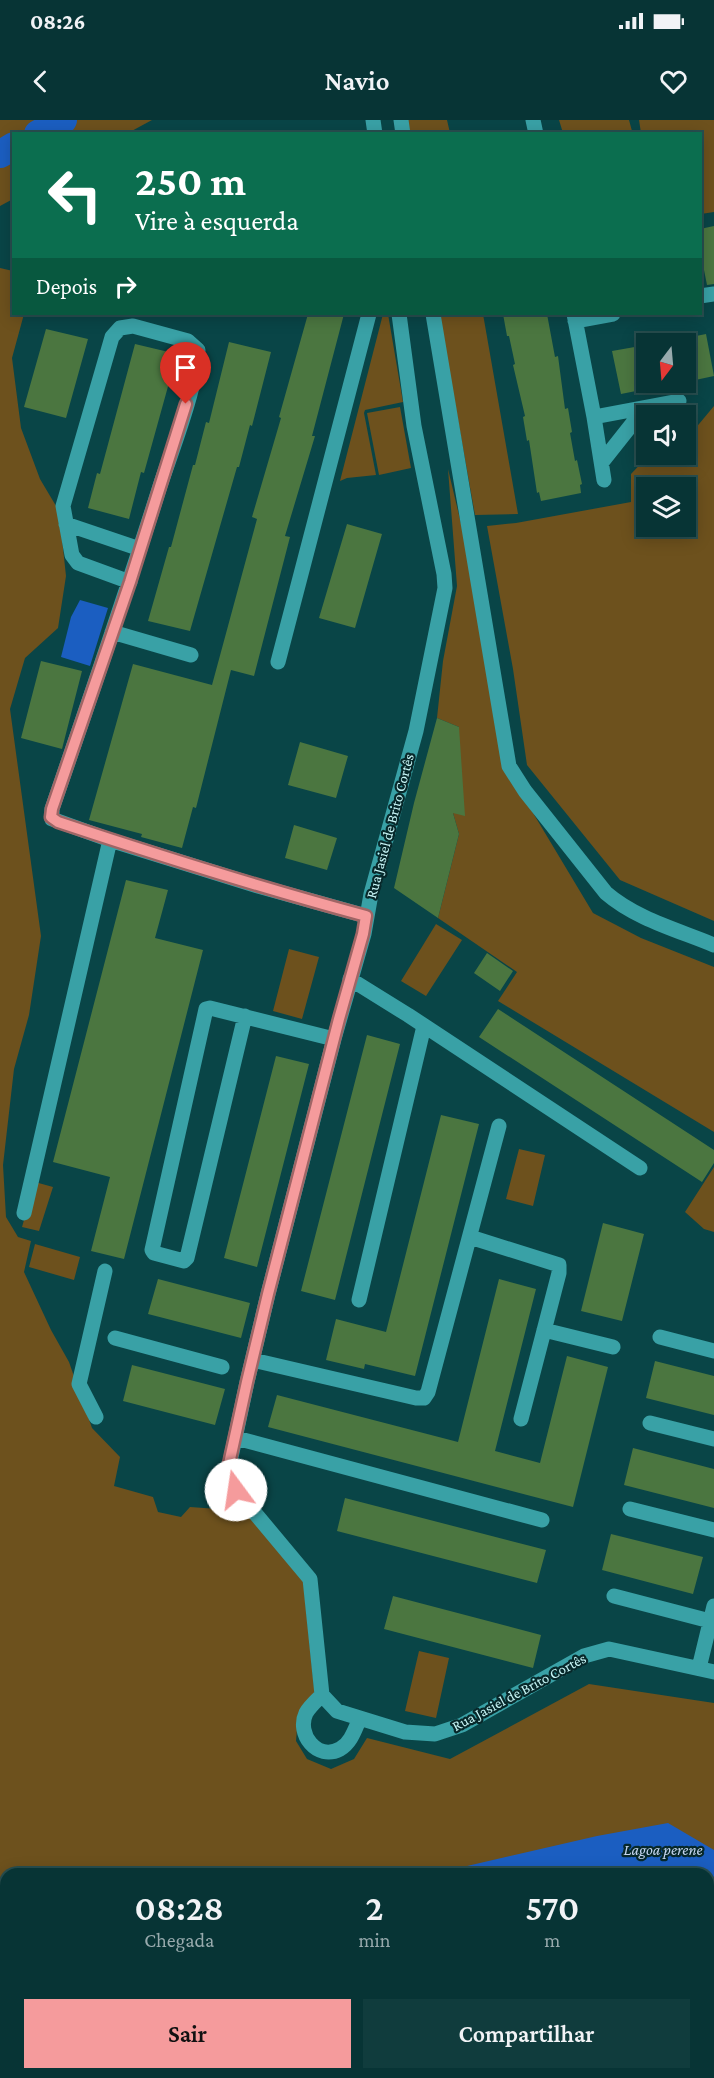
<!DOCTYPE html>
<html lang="pt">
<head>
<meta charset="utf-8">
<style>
  :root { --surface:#073435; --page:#103c3d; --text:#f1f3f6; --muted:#98aaad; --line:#284f50; --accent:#f59b9c }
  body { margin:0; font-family:"Crimson Pro",serif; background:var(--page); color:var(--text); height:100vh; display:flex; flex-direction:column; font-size:22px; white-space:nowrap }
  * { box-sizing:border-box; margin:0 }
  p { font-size:20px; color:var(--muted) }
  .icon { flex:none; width:33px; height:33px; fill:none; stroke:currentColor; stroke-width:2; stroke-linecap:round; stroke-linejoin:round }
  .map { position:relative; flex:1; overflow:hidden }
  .drawer { position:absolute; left:0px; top:1748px; width:714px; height:212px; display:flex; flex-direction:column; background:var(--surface); border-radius:18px 18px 0 0; box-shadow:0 3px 15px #0003,0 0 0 2px var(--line) }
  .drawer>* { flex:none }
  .hud { position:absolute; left:12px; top:12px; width:690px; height:183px; border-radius:0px; box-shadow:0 3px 15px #0003,0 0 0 2px var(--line); background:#0b6e4f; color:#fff; overflow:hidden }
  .needle { width:39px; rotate:196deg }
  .controls { position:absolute; left:636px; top:213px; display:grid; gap:12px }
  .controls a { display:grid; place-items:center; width:60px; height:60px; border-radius:0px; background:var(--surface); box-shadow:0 3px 15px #0003,0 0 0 2px var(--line); font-size:30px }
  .pin { position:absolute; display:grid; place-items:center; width:51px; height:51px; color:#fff; margin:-62px -26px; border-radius:50% 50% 50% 0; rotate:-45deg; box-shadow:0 0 6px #0007 }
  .pin .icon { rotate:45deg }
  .me { position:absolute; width:66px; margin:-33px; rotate:346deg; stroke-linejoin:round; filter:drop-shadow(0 0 4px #0008) }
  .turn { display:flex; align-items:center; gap:21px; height:126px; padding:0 24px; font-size:27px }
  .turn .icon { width:78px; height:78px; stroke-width:2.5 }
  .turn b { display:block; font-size:42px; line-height:51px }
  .then { display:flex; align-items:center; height:57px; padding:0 24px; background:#0003; gap:12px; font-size:22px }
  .eta { display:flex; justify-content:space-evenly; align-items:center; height:102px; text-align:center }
  .eta b { font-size:36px; font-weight:600; line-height:42px }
  .action { display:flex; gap:12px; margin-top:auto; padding:12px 24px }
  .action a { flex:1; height:69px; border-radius:0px; background:var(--accent); color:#111; font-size:24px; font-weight:600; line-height:69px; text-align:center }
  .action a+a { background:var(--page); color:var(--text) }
  .status { display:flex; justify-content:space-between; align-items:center; height:42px; padding:0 30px; background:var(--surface); direction:ltr }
  .status svg { height:16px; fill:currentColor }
  header { display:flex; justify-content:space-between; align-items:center; height:78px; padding:0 24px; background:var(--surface); font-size:27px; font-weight:600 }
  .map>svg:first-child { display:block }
  .green { fill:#6d511d; fill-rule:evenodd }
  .water { fill:#1b5ec1 }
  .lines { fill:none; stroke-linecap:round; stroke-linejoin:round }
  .river { stroke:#1b5ec1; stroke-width:28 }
  .building { fill:#4b7640 }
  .minor { stroke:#39a1a6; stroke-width:15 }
  .route-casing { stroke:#9f6565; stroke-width:15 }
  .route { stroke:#f59b9c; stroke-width:10 }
  .labels { text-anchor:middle; stroke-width:4.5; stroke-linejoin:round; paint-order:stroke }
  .street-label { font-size:15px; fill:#c7f5f6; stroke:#07282a }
  .water-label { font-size:16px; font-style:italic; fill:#c4d5ef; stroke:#07282a }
</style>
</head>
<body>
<div class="status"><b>08:26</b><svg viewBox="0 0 49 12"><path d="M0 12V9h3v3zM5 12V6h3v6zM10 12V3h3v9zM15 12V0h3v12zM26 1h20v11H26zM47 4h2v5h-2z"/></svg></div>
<header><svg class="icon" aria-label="back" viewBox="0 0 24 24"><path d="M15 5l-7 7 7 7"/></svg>Navio<svg class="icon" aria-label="heart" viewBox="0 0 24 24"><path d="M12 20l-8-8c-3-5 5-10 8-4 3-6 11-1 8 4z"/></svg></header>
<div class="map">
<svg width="714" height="1958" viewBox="0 0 714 1958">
  <rect width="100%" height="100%" fill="#094547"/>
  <path class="green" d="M0 0H152L128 13 14 14 13 79 0 86Z
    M408 0H447L450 13H410Z
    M559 0H629L632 11 620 14 563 13Z
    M639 0H714V92L701 94 700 14 641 13Z
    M0 148 13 151 14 194H24L12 238 21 308 40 359 59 391 66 456 58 508 25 538 10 589 41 816 29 895 14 949 3 1045 6 1097 18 1117 31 1121 24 1152 51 1210 69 1242 92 1308 120 1337 114 1366 153 1377 158 1392 181 1397 190 1387 218 1389 239 1374 302 1448 315 1577 298 1596 296 1621 307 1639 331 1649 354 1639 367 1618 450 1639 589 1564 714 1583V1958H0ZM6 1754H708V1953H6Z
    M383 194H388L403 282 365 290 364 293 376 355 347 358 340 361Z
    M439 194H483L518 394 475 395Z
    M714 286V801L620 760 527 645 513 549 487 406 516 403 631 382V354L649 335 686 334V312L694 310ZM646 368H686V406H646Z
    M400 287 411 348 379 355 367 293Z
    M448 349 464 416 503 643 593 793 641 818 714 847V1012L498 881 517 852 438 798 459 714 453 693 459 624V607L437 598 443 541 457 466Z
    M436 804 462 820 426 876 401 861Z
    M289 829 319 837 302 899 273 891Z
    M519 1029 545 1035 533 1086 506 1079Z
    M714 1047V1112L704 1109 685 1092Z
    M35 1062 53 1067 39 1111 22 1107Z
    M35 1124 80 1137 74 1160 29 1147Z
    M419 1531 449 1538 436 1598 405 1591Z"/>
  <path class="water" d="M80 480 108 488 90 546 61 537 71 497Z
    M668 1703 714 1730V1958H311V1953H708V1754L437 1753 597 1716Z"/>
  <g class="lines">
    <path class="river" d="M38 14 63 0
      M0 34 14 26"/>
  </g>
  <path class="building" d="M714 106V164L707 165 700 130V109Z
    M308 194H344L312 316H315L285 416 290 417 254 556 231 550 196 688 193 687 182 728 141 717 142 714 89 700 133 544 212 565 257 399 252 397 281 298 279 297Z
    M503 194H547L555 237 558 236 565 289 568 288 572 312 570 313 575 341 577 340 582 364 580 365 581 373 541 381 539 372 537 373 529 320 527 321 523 297 525 296 513 245 515 244 509 216H507Z
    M46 209 88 219 66 298 24 287Z
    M706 214 714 256 686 262V218Z
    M229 222 271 232 252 306 250 305 239 347H237L190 511 148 501 169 427H171L193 345H195L206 302 209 303Z
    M135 224 177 234 144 353 141 352 129 399 88 388 97 353 100 354Z
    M646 225V269L621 274 612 231Z
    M347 404 382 414 355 508 319 498Z
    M41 541 82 551 62 629 21 618Z
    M437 598 459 607 465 696 453 693 459 714 438 798 394 768 414 683Z
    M300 622 348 636 336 678 288 665Z
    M294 705 337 718 327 750 285 738Z
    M126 760 168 770 155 818 203 830 124 1139 91 1131 110 1057 53 1042Z
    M487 833 513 851 500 871 474 853Z
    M498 889 714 1030V1043L702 1062 479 917Z
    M367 915 400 924 335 1180 301 1171Z
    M276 936 309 944 257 1147 224 1138Z
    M441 995 479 1004 415 1256 365 1244 364 1249 326 1240 336 1199 386 1212Z
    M603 1103 644 1114 622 1201 581 1191Z
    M158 1159 250 1183 241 1218 148 1194Z
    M499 1159 536 1169 495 1331 540 1343 567 1236 608 1247 573 1387 268 1307 277 1275 458 1322Z
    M655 1241 714 1256V1295L646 1278Z
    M132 1245 225 1269 215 1305 123 1281Z
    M633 1328 714 1349V1388L624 1365Z
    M345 1378 546 1430 537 1463 337 1411Z
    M611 1414 703 1437 693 1474 602 1450Z
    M393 1476 541 1515 533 1548 384 1509Z"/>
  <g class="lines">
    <path class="minor" d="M373 0 375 14
      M401 0 403 14
      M533 0 536 14
      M700 176 714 174
      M399 194 414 306 444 454 445 468 416 611 371 774 364 814 334 919 268 1174 247 1262 227 1356 239 1374 310 1459 322 1575 337 1591 405 1612 435 1614 462 1605 584 1536 609 1529 714 1552
      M433 194 509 646 525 671 606 773C636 799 678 810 714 825
      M574 194 594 297 604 360
      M575 201 613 194
      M594 297 679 281
      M602 342 644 289
      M66 404 140 429
      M130 462 78 443 72 435 63 386 112 217 120 208 133 206 188 221 198 230C196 269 173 327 160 366 126 474 89 581 52 689V699L110 720 258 766 366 796
      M112 512 191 535
      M278 542 369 194
      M350 859 408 895 640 1048
      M245 896 187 1138 184 1141 154 1133 152 1130 206 889 210 888 334 919
      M24 1093 110 720
      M470 1117 559 1145V1153L521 1299
      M359 1180 424 906
      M544 1210 613 1227
      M660 1217 714 1231
      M115 1218 222 1247
      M253 1240 416 1278H424L428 1272 499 1006
      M96 1297 79 1264 105 1151
      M650 1303 714 1319
      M236 1318 542 1400
      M630 1389 714 1410
      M614 1476 710 1501
      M699 1548 714 1486
      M322 1575C317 1580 310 1586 306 1593 296 1614 317 1641 340 1629 351 1623 355 1609 360 1598"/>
  </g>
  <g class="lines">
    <defs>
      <path id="route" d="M186 284 130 462 52 689 51 697 58 702C160 736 262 768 366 796L363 814 339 899 268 1174 247 1262 227 1353 229 1360 236 1370"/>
    </defs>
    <use href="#route" class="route-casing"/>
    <use href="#route" class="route"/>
  </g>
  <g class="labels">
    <g class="street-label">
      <text transform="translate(390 706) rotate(-75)" y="5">Rua Jasiel de Brito Cortês</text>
      <text transform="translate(519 1572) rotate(-28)" y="5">Rua Jasiel de Brito Cortês</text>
    </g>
    <g class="water-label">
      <text x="663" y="1735">Lagoa perene</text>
    </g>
  </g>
</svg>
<div class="controls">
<a><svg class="needle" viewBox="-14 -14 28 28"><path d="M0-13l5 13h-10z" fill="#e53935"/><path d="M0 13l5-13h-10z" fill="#98aaad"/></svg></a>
<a><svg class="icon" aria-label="sound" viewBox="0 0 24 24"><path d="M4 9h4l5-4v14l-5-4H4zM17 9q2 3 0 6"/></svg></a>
<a><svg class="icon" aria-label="layers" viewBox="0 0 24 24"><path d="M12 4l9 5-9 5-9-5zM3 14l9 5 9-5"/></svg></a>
</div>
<div class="pin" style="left:186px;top:284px;background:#d93025"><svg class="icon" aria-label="arrive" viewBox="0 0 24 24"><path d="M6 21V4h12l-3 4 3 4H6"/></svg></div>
<svg class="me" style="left:236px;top:1370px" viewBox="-20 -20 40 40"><circle r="19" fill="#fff"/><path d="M0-13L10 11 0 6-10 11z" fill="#f59b9c"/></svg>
<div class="hud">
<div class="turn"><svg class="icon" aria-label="left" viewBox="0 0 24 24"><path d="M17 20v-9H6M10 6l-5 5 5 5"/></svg><div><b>250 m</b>Vire à esquerda</div></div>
<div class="then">Depois<svg class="icon" aria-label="right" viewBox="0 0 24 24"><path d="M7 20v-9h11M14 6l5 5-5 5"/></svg></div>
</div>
<section class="drawer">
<div class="eta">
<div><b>08:28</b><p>Chegada</p></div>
<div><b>2</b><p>min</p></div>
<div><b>570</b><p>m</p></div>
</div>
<div class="action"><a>Sair</a><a>Compartilhar</a></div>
</section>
</div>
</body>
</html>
